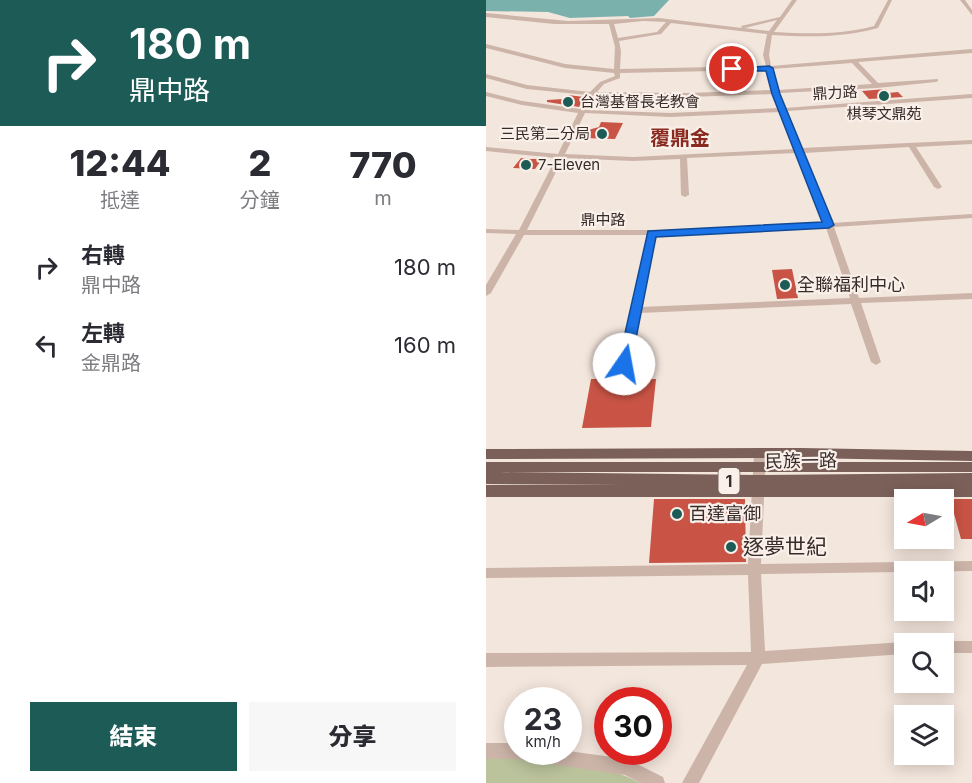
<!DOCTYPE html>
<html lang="zh-TW">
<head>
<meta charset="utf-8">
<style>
  :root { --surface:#fff; --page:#f7f7f7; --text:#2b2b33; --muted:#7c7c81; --accent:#1d5b57 }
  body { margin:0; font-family:Inter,"Noto Sans TC",sans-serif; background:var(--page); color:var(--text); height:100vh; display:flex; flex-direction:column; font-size:22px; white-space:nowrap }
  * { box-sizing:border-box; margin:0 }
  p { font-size:20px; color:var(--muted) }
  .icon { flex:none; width:33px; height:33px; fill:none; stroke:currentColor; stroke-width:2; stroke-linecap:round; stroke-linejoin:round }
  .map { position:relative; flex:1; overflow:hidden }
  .sheet { display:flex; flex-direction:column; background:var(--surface); width:486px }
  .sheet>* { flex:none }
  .top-card { background:#1d5b57; color:#fff; overflow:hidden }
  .needle { width:39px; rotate:260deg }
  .buttons { position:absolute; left:408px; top:489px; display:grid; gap:12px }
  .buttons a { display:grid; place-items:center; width:60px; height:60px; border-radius:0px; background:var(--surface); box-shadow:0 3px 15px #0003; font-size:30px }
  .speed { position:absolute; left:18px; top:687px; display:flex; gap:12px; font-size:30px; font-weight:700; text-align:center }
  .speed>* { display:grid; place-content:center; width:78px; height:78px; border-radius:50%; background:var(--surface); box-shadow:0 3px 15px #0003; line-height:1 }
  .speed small { font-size:15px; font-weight:400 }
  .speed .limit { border:9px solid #d22; background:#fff; color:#111 }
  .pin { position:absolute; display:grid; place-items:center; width:51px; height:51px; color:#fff; margin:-26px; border:3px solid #fff; border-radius:50%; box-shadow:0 2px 6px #0007 }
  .me { position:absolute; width:66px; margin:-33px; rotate:12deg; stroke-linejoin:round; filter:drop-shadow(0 0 4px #0008) }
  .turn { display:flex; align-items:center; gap:21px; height:126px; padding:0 30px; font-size:27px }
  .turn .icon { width:78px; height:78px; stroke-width:2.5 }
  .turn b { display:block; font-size:42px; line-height:51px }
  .eta { display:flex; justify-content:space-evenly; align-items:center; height:102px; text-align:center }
  .eta b { font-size:36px; font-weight:800; line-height:42px }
  .primary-button { display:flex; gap:12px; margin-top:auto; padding:12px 30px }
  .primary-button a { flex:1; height:69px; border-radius:0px; background:var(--accent); color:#fff; font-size:24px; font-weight:800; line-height:69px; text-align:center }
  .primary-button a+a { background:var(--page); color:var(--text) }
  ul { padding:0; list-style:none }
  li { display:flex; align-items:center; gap:18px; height:78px; padding:0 30px }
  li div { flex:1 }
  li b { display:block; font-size:22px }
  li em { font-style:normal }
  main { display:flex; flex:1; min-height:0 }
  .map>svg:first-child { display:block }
  .green { fill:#bbc39c }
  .water { fill:#7bb1ac }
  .building { fill:#c95445 }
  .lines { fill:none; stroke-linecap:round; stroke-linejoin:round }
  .minor { fill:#ccb4a8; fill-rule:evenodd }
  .major { fill:#7b6059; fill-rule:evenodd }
  .route { fill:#1a73e8; stroke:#114b97; stroke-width:1.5 }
  .poi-dot { fill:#1d5b57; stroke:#faf0ea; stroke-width:2 }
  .labels { text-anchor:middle; stroke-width:4.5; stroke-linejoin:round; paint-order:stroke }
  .far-street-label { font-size:15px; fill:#382b29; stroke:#faf0ea }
  .far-poi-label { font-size:15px; fill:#382b29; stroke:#faf0ea; text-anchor:start }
  .shield { fill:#faf0ea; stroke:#726663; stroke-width:1.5 }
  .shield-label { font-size:16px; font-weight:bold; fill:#382b29 }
  .poi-label { font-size:18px; fill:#382b29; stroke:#faf0ea; text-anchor:start }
  .street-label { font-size:18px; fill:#382b29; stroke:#faf0ea }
  .far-district-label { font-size:20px; font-weight:bold; fill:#892b1f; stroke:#faf0ea }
  .near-poi-label { font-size:21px; fill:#382b29; stroke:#faf0ea; text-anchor:start }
</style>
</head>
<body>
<main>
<section class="sheet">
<div class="top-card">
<div class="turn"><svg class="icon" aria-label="right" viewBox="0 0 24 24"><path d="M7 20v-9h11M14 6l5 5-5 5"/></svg><div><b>180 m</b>鼎中路</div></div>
</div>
<div class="eta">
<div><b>12:44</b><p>抵達</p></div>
<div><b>2</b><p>分鐘</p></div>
<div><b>770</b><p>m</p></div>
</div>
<ul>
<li><svg class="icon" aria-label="right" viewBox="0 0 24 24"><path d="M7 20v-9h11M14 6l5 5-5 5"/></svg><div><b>右轉</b><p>鼎中路</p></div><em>180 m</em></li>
<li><svg class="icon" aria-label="left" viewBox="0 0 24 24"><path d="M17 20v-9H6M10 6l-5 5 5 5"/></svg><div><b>左轉</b><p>金鼎路</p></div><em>160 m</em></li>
</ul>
<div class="primary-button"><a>結束</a><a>分享</a></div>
</section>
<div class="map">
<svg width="486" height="783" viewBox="0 0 486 783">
  <rect width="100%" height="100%" fill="#f3e6dd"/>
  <path class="green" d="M0 757C47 755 113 762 155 783H0Z"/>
  <path class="water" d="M0 0H183L168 16 144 18 142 16 84 18 62 12 0 11Z"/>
  <path class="building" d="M400 89 402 93 412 92 417 97 383 99 376 91Z
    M82 95 98 97 93 107 61 102V100L77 99Z
    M115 122 137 123 129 139 98 138 102 130 113 127Z
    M35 158 44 159H56L49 169 27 168Z
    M306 269 312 298 291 299 286 270Z
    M105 379H170L165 427 96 428Z
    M168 499H259L260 562 163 563Z
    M464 499H486V539H475Z"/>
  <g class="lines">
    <path class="minor" d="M306 0H311L288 32C322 34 355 35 388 26L402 0H406L392 28C355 38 323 37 286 35L283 55 285 66 486 49V53L372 62 392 83 452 79V81L450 82 391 88 294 93 299 108 486 94V98L301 111 316 148 486 140V144L430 147 456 187 452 189 448 187 423 147 318 153 346 223 486 214V218L348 227 373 298 486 293V299L375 303 395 362 390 365 385 362 365 304 153 313 143 364 138 367 133 364 161 235H38L5 293 0 296V285L30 234 0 233V229L33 230 70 158 0 151V147L72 154 92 113 36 105 0 96V92L36 101 94 109 101 95 41 89 0 78V74L41 85 104 92 114 82 129 76 128 73 79 68 0 48V44L79 64 128 69 129 47 123 24H68L0 17V13L82 21 173 18 256 28 255 26 294 17ZM291 20 283 31 258 28H259ZM157 21 180 22 171 32 132 38 128 24ZM185 23 281 34 277 55 280 66 134 69 135 51 133 41 175 34ZM366 63 386 84 292 90 286 69ZM280 70 286 90 203 93 111 92 118 84 134 78V73ZM288 94 293 108 184 113 100 110 107 96 203 97ZM295 112 309 149 147 157 79 154 99 113 184 117ZM311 153 338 223 183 230H41L77 158 147 161 194 159 195 195 199 197 203 195 201 158ZM340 228 364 298 154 307 169 235Z
      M474 0H479L486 10V15Z
      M274 450 278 451 280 454 275 564 486 561V571L275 574 279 651 418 642 423 644H418V654L276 664 213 783H196L261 665 0 667V653L265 652 262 575 0 578V568L262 564 268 454 270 451Z
      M458 641H486V653H458V644H453Z
      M0 743H32V752L82 751 141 759 177 777 179 783H155L139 775 31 759H0Z"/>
    <path class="major" d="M315 448 486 451V461L315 458 0 459V449Z
      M0 462H486V472H13L271 475 486 473V485H432H486V497H0V485H136L0 484Z"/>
  </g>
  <path class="route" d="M283 66 287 68 294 94 348 225 343 228 170 237 145 364 143 367H134L132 364 162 231 336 222 286 94 280 71H246L242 69Z"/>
  <g class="poi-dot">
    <circle cx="398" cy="96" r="6"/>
    <circle cx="82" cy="102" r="6"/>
    <circle cx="116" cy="134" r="6"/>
    <circle cx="40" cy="165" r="6"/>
    <circle cx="299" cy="285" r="6"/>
    <circle cx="191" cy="514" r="6"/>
    <circle cx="245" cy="547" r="6"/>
  </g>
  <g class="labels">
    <g class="far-street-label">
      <text transform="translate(349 93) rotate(-3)" y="5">鼎力路</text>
      <text x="117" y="225">鼎中路</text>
    </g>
    <g class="far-poi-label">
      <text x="94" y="107">台灣基督長老教會</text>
      <text x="398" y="119" text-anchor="middle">棋琴文鼎苑</text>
      <text x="104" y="139" text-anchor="end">三民第二分局</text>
      <text x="52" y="170">7-Eleven</text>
    </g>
    <rect class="shield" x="232.5" y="468" width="21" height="26" rx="4.5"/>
    <g class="shield-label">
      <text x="243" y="487">1</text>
    </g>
    <g class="poi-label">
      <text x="311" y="291">全聯福利中心</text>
      <text x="203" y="520">百達富御</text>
    </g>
    <g class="street-label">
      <text transform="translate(315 461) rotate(-1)" y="6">民族一路</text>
    </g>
    <g class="far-district-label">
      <text x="194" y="145">覆鼎金</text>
    </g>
    <g class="near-poi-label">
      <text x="257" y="554">逐夢世紀</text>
    </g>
  </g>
</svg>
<div class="buttons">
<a><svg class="needle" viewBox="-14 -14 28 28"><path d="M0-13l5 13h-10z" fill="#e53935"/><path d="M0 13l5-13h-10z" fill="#7c7c81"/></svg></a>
<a><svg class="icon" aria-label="sound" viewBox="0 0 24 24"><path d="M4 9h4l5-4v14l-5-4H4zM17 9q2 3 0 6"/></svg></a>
<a><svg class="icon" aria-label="search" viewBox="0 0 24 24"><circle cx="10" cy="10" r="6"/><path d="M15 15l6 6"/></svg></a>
<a><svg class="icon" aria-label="layers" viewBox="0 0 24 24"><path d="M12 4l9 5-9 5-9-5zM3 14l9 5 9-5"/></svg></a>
</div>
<div class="speed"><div>23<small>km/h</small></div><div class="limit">30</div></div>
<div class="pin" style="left:246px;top:69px;background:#d93025"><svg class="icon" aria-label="arrive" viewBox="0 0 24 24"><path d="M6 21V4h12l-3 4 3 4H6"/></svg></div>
<svg class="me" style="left:138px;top:364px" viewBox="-20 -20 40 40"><circle r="19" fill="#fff"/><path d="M0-13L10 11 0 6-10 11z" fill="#1a73e8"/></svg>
</div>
</main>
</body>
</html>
